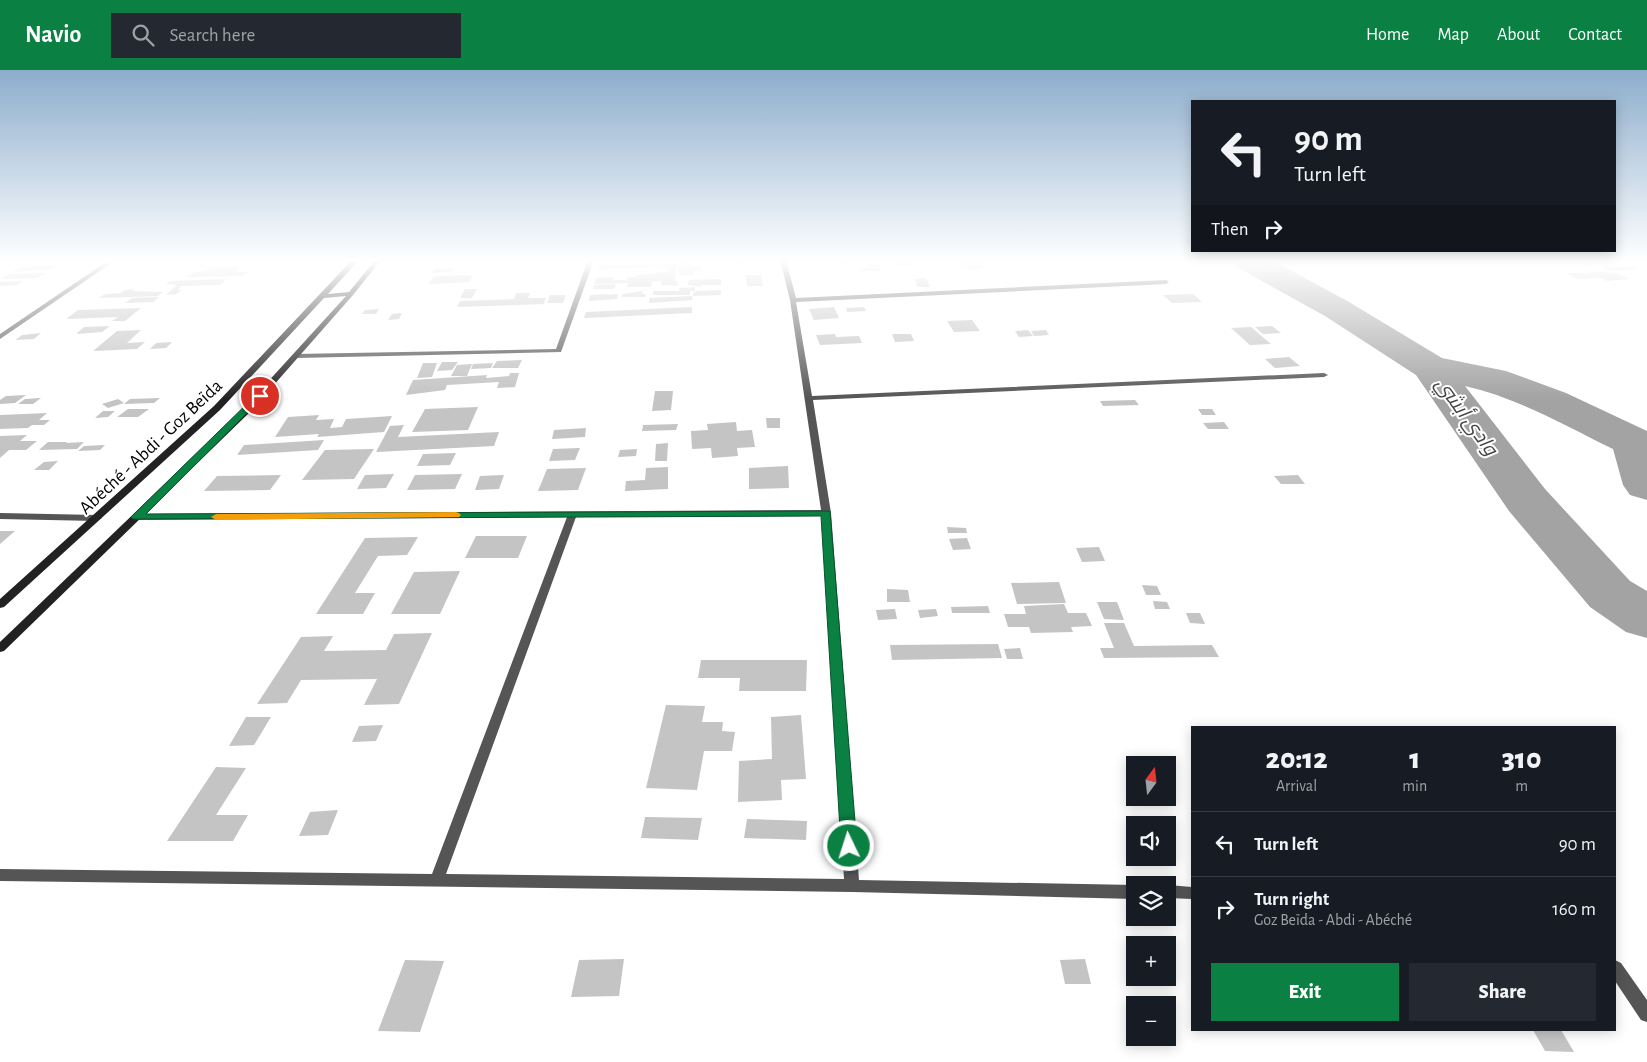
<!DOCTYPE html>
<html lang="en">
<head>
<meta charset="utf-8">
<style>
  :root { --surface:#171b24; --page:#242831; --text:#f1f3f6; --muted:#9ea1a6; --line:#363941; --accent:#0b8043 }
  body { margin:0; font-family:"Alegreya Sans",Cairo,sans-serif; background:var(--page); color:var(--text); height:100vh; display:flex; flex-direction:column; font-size:19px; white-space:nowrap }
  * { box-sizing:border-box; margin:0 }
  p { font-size:16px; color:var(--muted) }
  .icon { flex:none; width:28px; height:28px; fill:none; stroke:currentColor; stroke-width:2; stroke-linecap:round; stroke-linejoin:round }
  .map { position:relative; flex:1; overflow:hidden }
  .side { position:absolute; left:1191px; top:656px; width:425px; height:305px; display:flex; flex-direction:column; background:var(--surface); border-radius:0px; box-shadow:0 2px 12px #0003 }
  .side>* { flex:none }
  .top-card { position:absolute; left:1191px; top:30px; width:425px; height:152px; border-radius:0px; box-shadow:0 2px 12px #0003; background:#171b24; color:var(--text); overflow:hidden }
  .needle { width:32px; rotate:15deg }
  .fabs { position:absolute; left:1126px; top:686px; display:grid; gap:10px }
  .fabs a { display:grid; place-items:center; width:50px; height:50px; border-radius:0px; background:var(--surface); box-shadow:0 2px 12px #0003; font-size:25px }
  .pin { position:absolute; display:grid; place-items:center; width:42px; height:42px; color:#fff; margin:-21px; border:2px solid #fff; border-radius:50%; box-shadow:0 1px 5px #0007 }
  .me { position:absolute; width:55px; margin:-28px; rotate:356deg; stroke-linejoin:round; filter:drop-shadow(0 0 4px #0008) }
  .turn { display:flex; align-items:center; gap:18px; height:105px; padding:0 20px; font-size:22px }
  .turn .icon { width:65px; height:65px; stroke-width:2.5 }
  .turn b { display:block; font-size:35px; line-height:42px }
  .then { display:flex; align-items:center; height:48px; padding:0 20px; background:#0003; gap:10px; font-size:19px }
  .eta { display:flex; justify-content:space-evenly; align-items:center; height:85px; text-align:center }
  .eta b { font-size:30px; font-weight:800; line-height:35px }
  .button { display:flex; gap:10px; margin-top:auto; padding:10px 20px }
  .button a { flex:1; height:58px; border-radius:0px; background:var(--accent); color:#fff; font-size:20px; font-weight:800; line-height:58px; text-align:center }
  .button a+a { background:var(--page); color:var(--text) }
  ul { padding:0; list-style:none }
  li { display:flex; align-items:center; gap:15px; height:65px; padding:0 20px; border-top:1px solid var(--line) }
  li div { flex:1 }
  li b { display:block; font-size:19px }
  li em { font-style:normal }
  header { display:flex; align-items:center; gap:30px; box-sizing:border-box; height:70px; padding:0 25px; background:var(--accent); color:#fff }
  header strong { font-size:24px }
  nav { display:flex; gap:28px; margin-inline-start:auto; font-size:18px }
  .search { width:350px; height:45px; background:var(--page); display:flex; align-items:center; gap:12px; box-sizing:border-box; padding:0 18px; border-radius:0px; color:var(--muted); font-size:19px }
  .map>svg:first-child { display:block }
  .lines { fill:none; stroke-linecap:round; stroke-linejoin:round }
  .river { fill:#a3a3a3; fill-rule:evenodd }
  .building { fill:#c4c4c4 }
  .minor { fill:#555; fill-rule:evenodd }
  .secondary { fill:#222; fill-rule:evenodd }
  .route { fill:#0b8043; stroke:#07532c }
  .slow { fill:#f59e0b }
  .labels { text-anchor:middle; stroke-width:4; stroke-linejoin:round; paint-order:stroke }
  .street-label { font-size:19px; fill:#000; stroke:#fff }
  .water-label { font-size:20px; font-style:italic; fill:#444; stroke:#fff }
</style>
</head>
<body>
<header>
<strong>Navio</strong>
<div class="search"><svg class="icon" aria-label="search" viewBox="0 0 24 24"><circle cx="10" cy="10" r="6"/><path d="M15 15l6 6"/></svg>Search here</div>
<nav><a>Home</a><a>Map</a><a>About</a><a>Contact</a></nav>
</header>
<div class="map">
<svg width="1647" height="992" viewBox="0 0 1647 992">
  <rect width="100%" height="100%" fill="#fff"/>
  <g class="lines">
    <path class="river" d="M1233 190H1272L1349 232 1442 288 1506 301 1566 323 1647 361V430L1630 425 1623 415 1613 379C1566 356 1518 328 1465 316L1545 419 1630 511 1647 521V568L1626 562 1590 537 1509 441 1416 305 1325 246 1237 197Z"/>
  </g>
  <path class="building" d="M680 190H698L697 193H692V196H679Z
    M746 190H759V193L735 194V191Z
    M839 190H914L918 195 896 196 894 193H877L881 201H862L861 199 869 198 866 192 840 194Z
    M956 190H986L989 193 981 194 984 198 969 199 962 198Z
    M666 192H678L676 201H667V198L673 197H655L656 194H666Z
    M599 193H613V195H624L623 198 598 199Z
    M651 194V197L625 198 626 195Z
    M56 195 51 199 13 202 22 196Z
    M702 196V200L693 201V205H679L678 197Z
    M211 197H240L236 202H248L242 206 187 207 195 202 206 201Z
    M1601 197H1633L1638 199 1609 201Z
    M454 198 451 202 432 203 434 199Z
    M676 201 675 211H677L678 216 661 215V211L652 212 651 217H627L628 213 594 214 596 208 614 207 613 210H627L628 207H636L637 205Z
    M1588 201 1617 203 1629 209 1607 211 1602 208 1577 209 1566 203H1591Z
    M45 203 37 208 1 209 9 204Z
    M473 205 469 212 429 214 434 206Z
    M746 205H761L763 216H747Z
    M926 208 930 217H918L914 209Z
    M226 209 220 215 181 216 178 220H182L176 224 166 225 177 215 166 214 169 211Z
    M721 209V215H702V217L688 215 689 210Z
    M23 211 17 215 0 216V212Z
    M616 214 614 219H593L594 215Z
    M695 217V223L696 221 721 220V225L693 226 694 221H690V225H653V221H679V218Z
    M135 219 132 221 163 222 158 226 99 228 105 224 120 223 125 220Z
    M465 219H477L472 228H460Z
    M643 221 642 224H646L645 227H622L623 224Z
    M516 223H530L528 228H546L544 234 457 237 460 231 514 229Z
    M618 224 617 229 589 231 590 225Z
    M1193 224 1202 232 1172 233 1163 225Z
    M550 225H566L563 233H547Z
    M692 226 693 230 649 233V228Z
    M159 227 153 232 125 233 132 228Z
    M692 237V243L584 248 586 242Z
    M834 237 839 248 814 250 809 239Z
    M864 237 866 241 847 242 846 238Z
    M141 238 125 251H112L118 247 66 249 78 240Z
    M379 239 376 244H362L365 240Z
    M402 243 399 249 388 250 392 244Z
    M972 250 980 261 954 262 947 251Z
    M110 256 102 262 76 264 84 257Z
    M1272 256 1281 263 1263 264 1255 257Z
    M1251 257 1271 274 1250 275 1231 258Z
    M141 260 127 273 145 272 137 279 93 281 117 261Z
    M1028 260 1033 266 1019 267 1015 261Z
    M1046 260 1049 265 1034 266 1031 261Z
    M41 263 34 269 15 270 22 265Z
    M835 264 836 267 859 266 862 273 820 275 816 265Z
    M892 264H911L914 271 895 272Z
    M172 272 166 278 150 279 156 273Z
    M1289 287 1300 296 1275 298 1265 289Z
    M522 290 518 298H492L497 291Z
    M442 292H458L452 300 437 301Z
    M423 293H437L432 307 417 308Z
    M493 293 491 298 471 299 473 294Z
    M472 294 467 306H451L457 295Z
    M510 303H519L515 317 497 318 499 312 447 315 445 320 406 325 413 310 487 305 486 308 509 306Z
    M655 321H673L671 340 652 341Z
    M26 325 15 333 0 334V330L6 326Z
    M41 328 33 334H18L25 329Z
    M160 328 154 333 124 334 130 329Z
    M118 329 124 333 108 338 102 334Z
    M1135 330 1139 335 1103 336 1100 331Z
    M478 337 468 360 412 362 425 339Z
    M128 339H149L138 347H117Z
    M1198 339H1212L1216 345H1202Z
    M103 341H115L108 347 95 348Z
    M47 343 39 350H50L44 355H32L28 358 0 359V345Z
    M319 345 316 350 334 349 330 358 342 357 346 349 392 346 384 362 317 367 319 364 275 367 288 347Z
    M766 348H780V358H767Z
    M736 352 737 361 752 360 755 377 737 378 738 386 712 388 711 378 692 379 691 361 708 360 707 354Z
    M1224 352 1229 359H1208L1203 353Z
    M678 354 676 360 642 361 643 355Z
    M404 355 398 367 499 362 494 376 376 382 390 356Z
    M586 358 585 367 552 369 554 360Z
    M27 365 20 371H37L26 380H9L0 388V366Z
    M324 370 318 380 237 385 244 375Z
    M48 372H67L66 373 84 372 77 379 39 380Z
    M668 373 667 391H655L656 374Z
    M105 375 100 380 78 381 84 376Z
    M580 378 575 390 549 391 553 379Z
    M374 379 354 409 302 410 325 380Z
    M637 379 636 386 618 387 620 380Z
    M456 383 450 395 417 396 423 384Z
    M58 391 49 400H34L44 392Z
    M788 396 789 418 749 419V398Z
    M668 397V419L625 421 626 411 645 410 646 398Z
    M586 398 578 420 538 421 547 399Z
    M394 404 386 418 357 419 365 405Z
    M462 404 455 419 407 420 415 405Z
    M281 405 270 420 204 421 217 406Z
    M504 405 499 419 475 420 480 406Z
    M1298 405 1305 414H1281L1274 406Z
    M947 457 966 458 967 463H948Z
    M0 461H15L0 474Z
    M476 466H527L518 488H465Z
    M418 467 407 485 378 486 355 523H375L363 544H316L365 468Z
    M967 468 971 479 953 480 949 469Z
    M1099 477 1105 491 1082 492 1076 478Z
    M460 501 440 544H391L414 502Z
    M1059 512 1066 533 1017 534 1011 513Z
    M1142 515 1157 516 1161 525H1146Z
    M887 519 908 520 910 532H887Z
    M1153 531 1167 532 1170 539H1155Z
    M1097 532H1117L1124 550 1104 549Z
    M1064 534 1068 543H1086L1092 556 1071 557 1073 562 1031 563 1029 557H1008L1004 544H1026L1024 536Z
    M988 536 990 543H952L951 537Z
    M895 539 897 549 878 550 876 540Z
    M936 539 938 546 920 548 918 540Z
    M1186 543H1200L1205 554 1190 553Z
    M1104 553H1124L1134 576 1212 575 1219 587 1104 588 1100 578H1114Z
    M432 563 399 634 364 635 377 609 301 610 287 633 257 634 301 567 333 566 324 581 386 580 394 564Z
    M998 574 1002 588 892 590 890 575Z
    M1020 578 1023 589H1007L1004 579Z
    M701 590H807L806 621H739L740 608H698Z
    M666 635 705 636 702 652H723L722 661 735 662 732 681H704L697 720 646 718Z
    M801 645 806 709 781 710 782 730 738 732 739 691 772 689 771 647Z
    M246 647H271L254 675 229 676Z
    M383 655 376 671 352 672 359 656Z
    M216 697 246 698 216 745H248L233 771H167Z
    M338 740 328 765 299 766 310 742Z
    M645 747 702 748 698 770 641 768Z
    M747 749 807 751 806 770 744 768Z
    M624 889 619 926 571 927 579 890Z
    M1085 889 1091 914H1065L1060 890Z
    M405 890 444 891 420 962 378 961Z
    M1533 960H1561L1574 982 1545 981Z"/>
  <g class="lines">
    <path class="minor" d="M109 190H116L0 269V264Z
      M588 190H594L561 282 296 288 292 286 296 284 556 279Z
      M780 190H786L796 228 1166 210 1169 212 1166 214 796 232 812 326 1324 303 1328 305 1324 307 813 330 831 443 859 810 1135 815V829L852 822 0 811V799L432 804 567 447 137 450 132 447 137 444 821 440 790 230ZM822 446 844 809 446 804 576 447Z
      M0 443 97 445 102 448 97 451 0 449Z
      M1168 815 1192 817V829L1168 828Z
      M1615 890 1621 893 1647 930V952L1641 950 1615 911Z"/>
    <path class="secondary" d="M352 190H359L328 224 349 222 375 190H381L353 225 251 341 4 581 0 582V572L245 337 346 226 324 228 220 340 4 537 0 538V529L214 336Z"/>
  </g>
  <linearGradient id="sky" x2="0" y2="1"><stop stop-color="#8cadcc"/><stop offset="0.58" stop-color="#fff"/><stop offset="1" stop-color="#fff" stop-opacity="0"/></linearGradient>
  <rect width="1647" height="329" fill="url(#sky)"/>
  <path class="route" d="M260 323 263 324V327L146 444 830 441 857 776 855 781 849 783 843 781 841 776 821 446 133 449 131 447 133 445 257 324Z"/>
  <path class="slow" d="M456 442 459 443 461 445 459 447 216 450 211 447 216 444Z"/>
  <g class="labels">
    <g class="street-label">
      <text transform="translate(150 376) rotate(-43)" y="7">Abéché - Abdi - Goz Beïda</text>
    </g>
    <g class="water-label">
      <text transform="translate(1467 346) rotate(54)" y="7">وادي أبشي</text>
    </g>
  </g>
</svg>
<div class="fabs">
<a><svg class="needle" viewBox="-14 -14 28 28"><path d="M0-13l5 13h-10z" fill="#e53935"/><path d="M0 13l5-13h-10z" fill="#9ea1a6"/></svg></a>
<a><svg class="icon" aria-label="sound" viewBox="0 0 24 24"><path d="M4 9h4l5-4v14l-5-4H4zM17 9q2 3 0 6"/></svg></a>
<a><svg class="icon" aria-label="layers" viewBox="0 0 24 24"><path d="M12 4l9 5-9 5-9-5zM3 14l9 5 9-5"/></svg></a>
<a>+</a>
<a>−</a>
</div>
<div class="pin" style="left:260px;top:326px;background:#d93025"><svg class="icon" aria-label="arrive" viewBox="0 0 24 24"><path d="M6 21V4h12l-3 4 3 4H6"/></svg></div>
<svg class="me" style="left:849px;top:776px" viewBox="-20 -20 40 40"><circle r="17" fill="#0b8043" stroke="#fff" stroke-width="3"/><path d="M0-11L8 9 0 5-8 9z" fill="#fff"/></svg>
<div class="top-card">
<div class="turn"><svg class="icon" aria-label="left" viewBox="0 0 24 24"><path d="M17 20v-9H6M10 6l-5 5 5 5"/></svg><div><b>90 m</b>Turn left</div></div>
<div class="then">Then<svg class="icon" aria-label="right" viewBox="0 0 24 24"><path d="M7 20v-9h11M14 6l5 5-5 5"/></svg></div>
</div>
<section class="side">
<div class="eta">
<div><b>20:12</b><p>Arrival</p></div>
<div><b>1</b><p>min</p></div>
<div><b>310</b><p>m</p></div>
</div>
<ul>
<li><svg class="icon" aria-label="left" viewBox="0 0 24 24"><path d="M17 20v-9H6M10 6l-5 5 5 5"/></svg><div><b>Turn left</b></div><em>90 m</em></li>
<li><svg class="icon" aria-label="right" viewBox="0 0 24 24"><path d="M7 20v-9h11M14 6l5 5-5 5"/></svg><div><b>Turn right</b><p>Goz Beïda - Abdi - Abéché</p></div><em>160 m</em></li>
</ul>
<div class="button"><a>Exit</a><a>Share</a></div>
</section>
</div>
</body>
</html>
